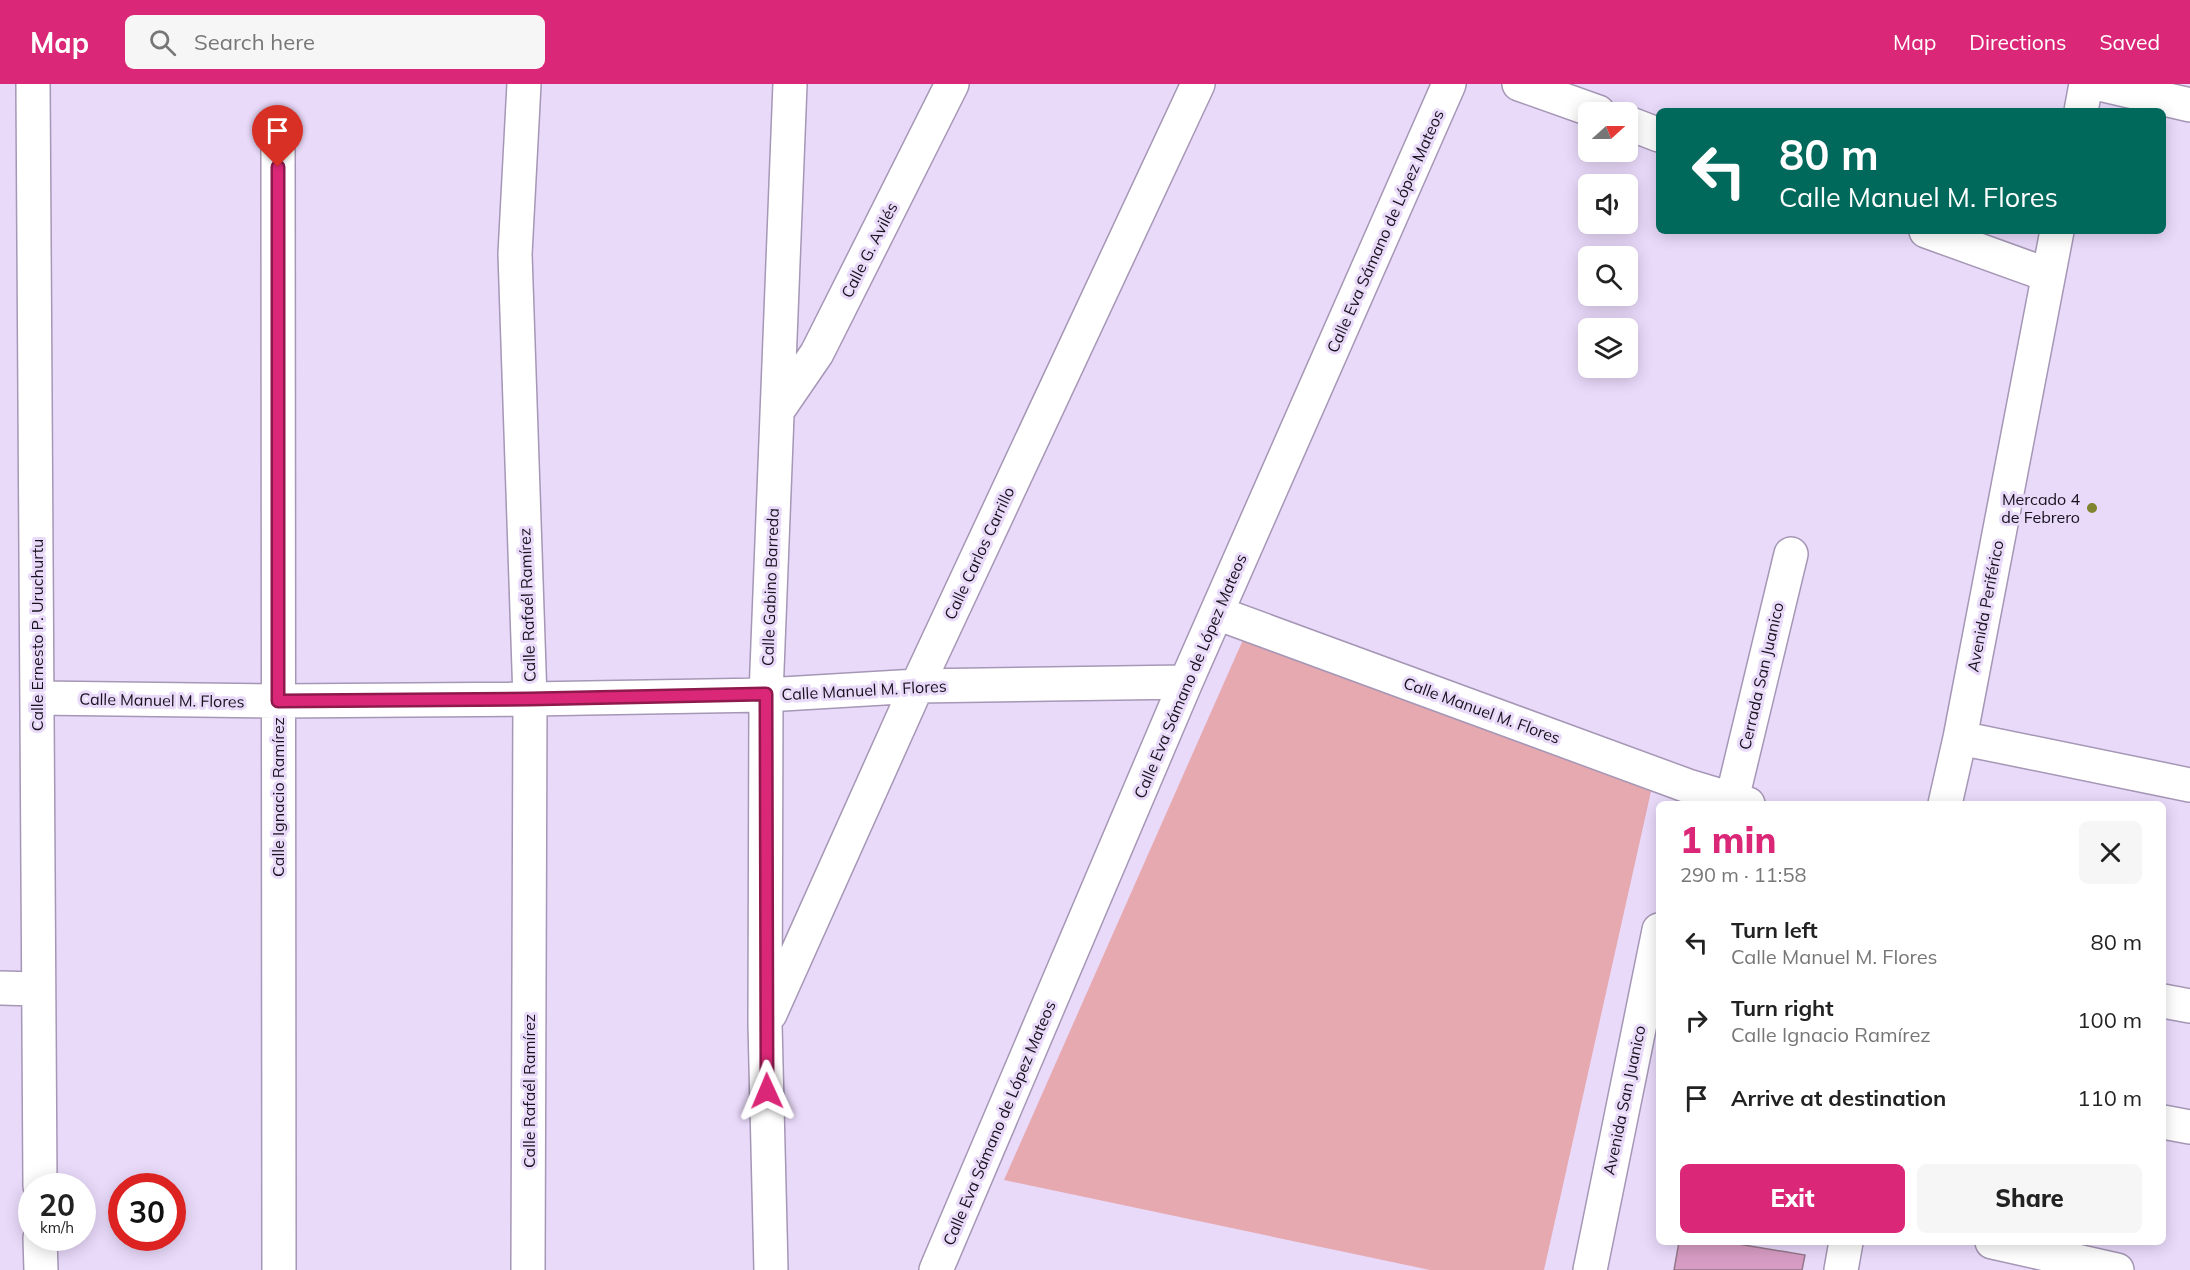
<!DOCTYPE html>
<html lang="en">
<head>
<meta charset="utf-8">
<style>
  :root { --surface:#fff; --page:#f6f6f6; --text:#222; --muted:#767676; --accent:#db2777 }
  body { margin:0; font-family:Mulish,sans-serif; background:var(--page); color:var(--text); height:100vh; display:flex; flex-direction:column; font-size:22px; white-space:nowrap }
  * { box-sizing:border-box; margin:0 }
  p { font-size:20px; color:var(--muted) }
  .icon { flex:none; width:33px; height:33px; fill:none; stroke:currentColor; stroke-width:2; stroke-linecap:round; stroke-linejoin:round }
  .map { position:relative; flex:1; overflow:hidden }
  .side { position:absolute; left:1656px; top:717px; width:510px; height:444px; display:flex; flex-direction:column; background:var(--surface); border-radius:9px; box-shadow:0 3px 15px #0003 }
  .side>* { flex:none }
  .hud { position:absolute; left:1656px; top:24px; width:510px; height:126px; border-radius:9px; box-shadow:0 3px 15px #0003; background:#00695c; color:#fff; overflow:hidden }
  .needle { width:39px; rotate:69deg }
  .controls { position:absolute; left:1578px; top:18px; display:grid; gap:12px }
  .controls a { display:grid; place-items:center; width:60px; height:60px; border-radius:9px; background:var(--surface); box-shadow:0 3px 15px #0003; font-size:30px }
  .speed { position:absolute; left:18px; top:1089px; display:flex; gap:12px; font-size:30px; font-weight:700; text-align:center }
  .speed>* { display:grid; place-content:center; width:78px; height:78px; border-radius:50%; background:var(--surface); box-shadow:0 3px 15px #0003; line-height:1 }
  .speed small { font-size:15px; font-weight:400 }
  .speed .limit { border:9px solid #d22; background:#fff; color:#111 }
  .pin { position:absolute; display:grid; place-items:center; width:51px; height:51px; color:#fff; margin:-62px -26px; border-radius:50% 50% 50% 0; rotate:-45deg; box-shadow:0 0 6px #0007 }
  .pin .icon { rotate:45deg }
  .me { position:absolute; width:66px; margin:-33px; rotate:359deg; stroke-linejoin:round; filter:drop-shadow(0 0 4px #0008) }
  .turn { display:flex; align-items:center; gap:21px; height:126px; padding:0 24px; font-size:27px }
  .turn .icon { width:78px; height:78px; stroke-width:2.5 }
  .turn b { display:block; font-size:42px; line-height:51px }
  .round { display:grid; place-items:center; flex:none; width:63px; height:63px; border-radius:9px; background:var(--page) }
  .overview { display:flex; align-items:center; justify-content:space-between; height:102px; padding:0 24px }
  h1 { font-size:36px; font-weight:800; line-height:45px; color:var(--accent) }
  .primary-button { display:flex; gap:12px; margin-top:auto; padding:12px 24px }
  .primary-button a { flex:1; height:69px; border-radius:9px; background:var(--accent); color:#fff; font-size:24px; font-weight:800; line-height:69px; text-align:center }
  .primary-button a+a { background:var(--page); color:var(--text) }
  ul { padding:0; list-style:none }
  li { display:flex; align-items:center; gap:18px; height:78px; padding:0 24px }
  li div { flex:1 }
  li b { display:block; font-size:22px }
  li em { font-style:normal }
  header { display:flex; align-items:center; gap:36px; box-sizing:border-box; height:84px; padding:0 30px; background:var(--accent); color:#fff }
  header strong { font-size:28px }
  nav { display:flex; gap:33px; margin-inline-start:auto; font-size:21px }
  .search { width:420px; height:54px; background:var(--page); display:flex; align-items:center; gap:15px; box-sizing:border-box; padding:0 21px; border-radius:9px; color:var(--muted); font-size:22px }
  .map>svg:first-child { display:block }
  .green { fill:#e6a9af }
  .building { fill:#d79cc3; stroke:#95788b; stroke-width:1.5 }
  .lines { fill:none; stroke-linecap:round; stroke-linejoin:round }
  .minor-casing { stroke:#a597b5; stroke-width:36 }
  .minor { stroke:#fff; stroke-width:33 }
  .route-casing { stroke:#8e194d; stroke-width:15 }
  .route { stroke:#db2777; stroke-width:10 }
  .poi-dot { fill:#80842e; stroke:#e9dafa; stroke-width:2 }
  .labels { text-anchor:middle; stroke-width:6; stroke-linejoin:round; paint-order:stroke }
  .street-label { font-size:16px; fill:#17121d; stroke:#e9dafa }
  .poi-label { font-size:16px; fill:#17121d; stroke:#e9dafa; text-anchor:end }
</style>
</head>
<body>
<header>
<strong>Map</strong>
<div class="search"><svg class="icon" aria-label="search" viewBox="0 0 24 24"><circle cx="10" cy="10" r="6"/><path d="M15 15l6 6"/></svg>Search here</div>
<nav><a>Map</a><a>Directions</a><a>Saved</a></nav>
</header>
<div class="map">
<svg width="2190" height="1186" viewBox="0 0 2190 1186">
  <rect width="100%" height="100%" fill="#e9dafa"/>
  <path class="green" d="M1246 549 1652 703 1544 1186H1430L1004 1096Z"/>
  <path class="building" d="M1679 1158H1726L1805 1171 1802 1186H1674Z"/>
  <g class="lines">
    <defs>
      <path id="minor" d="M33 0 40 1102
        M524 0 515 170 530 615 528 1186
        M1519 0 1598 28
        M2099 0 2190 21
        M2081 27 2086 0
        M1628 39 1659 51
        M278 60 279 1186
        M1926 147 2048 191
        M778 326 817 269 952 0
        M1217 529 1688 702 1748 720
        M38 614 278 617 530 615 766 611 917 602 1186 598
        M1960 654 2190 701
        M1732 715 1791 470
        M1945 720 1960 654 2057 147
        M0 904 37 905
        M2163 917 2190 922
        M770 930 917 602 1198 0
        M2163 1038 2190 1043
        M40 1154 41 1186
        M1992 1158 2117 1186
        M771 1186 765 940 766 611 790 0
        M936 1186 1186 598 1449 0
        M1590 1186 1659 846
        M1841 1186 1846 1158"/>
    </defs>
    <use href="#minor" class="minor-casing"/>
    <use href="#minor" class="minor"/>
  </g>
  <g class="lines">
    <defs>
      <path id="route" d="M278 83V617L530 615 766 610 767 1007"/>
    </defs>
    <use href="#route" class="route-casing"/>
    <use href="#route" class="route"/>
  </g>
  <circle class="poi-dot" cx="2092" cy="424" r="6"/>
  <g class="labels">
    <g class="street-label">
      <text transform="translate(1385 147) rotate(-66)" y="6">Calle Eva Sámano de López Mateos</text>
      <text transform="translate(869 166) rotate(-63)" y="6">Calle G. Avilés</text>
      <text transform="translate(979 469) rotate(-65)" y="6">Calle Carlos Carrillo</text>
      <text transform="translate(770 503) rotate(-88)" y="6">Calle Gabino Barreda</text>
      <text transform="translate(527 521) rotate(-92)" y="6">Calle Rafaél Ramírez</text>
      <text transform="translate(1985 522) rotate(-79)" y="6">Avenida Periférico</text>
      <text transform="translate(37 551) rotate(-90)" y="6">Calle Ernesto P. Uruchurtu</text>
      <text transform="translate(1190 592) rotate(-67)" y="6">Calle Eva Sámano de López Mateos</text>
      <text transform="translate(1761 592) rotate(-77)" y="6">Cerrada San Juanico</text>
      <text transform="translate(864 606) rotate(-3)" y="6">Calle Manuel M. Flores</text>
      <text transform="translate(162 616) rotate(1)" y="6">Calle Manuel M. Flores</text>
      <text transform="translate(1482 626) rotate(20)" y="6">Calle Manuel M. Flores</text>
      <text transform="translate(278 713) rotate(-90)" y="6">Calle Ignacio Ramírez</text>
      <text transform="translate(529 1007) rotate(-90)" y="6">Calle Rafaél Ramírez</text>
      <text transform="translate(1624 1016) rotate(-78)" y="6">Avenida San Juanico</text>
      <text transform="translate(999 1039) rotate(-67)" y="6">Calle Eva Sámano de López Mateos</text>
    </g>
    <g class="poi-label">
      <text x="2080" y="421">Mercado 4<tspan x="2080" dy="18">de Febrero</tspan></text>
    </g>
  </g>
</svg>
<div class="controls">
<a><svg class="needle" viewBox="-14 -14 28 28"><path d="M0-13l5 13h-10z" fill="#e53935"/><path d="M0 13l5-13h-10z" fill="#767676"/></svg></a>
<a><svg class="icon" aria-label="sound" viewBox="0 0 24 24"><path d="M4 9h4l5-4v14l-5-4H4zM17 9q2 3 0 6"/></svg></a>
<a><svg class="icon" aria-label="search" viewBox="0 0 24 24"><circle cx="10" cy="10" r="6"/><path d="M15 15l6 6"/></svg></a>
<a><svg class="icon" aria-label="layers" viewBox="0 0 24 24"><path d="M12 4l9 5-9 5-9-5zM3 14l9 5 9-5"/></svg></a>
</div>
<div class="speed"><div>20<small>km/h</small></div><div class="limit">30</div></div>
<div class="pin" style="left:278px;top:83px;background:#d93025"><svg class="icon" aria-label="arrive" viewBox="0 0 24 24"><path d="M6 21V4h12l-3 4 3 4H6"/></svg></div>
<svg class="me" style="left:767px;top:1007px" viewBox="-20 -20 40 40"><path d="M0-17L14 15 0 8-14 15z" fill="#db2777" stroke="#fff" stroke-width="4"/></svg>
<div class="hud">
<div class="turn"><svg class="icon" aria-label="left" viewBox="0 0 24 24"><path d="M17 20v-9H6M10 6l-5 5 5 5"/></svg><div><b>80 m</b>Calle Manuel M. Flores</div></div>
</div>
<section class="side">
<div class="overview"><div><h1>1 min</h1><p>290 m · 11:58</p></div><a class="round"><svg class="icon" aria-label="close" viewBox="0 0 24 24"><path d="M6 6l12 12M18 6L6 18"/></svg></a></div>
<ul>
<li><svg class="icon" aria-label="left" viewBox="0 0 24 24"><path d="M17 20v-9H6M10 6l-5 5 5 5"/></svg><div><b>Turn left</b><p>Calle Manuel M. Flores</p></div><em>80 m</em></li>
<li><svg class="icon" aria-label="right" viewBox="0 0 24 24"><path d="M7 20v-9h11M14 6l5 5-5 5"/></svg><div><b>Turn right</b><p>Calle Ignacio Ramírez</p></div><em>100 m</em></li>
<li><svg class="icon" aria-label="arrive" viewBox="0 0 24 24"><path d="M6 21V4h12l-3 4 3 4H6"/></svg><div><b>Arrive at destination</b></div><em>110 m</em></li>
</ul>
<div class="primary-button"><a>Exit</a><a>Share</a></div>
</section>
</div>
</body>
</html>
